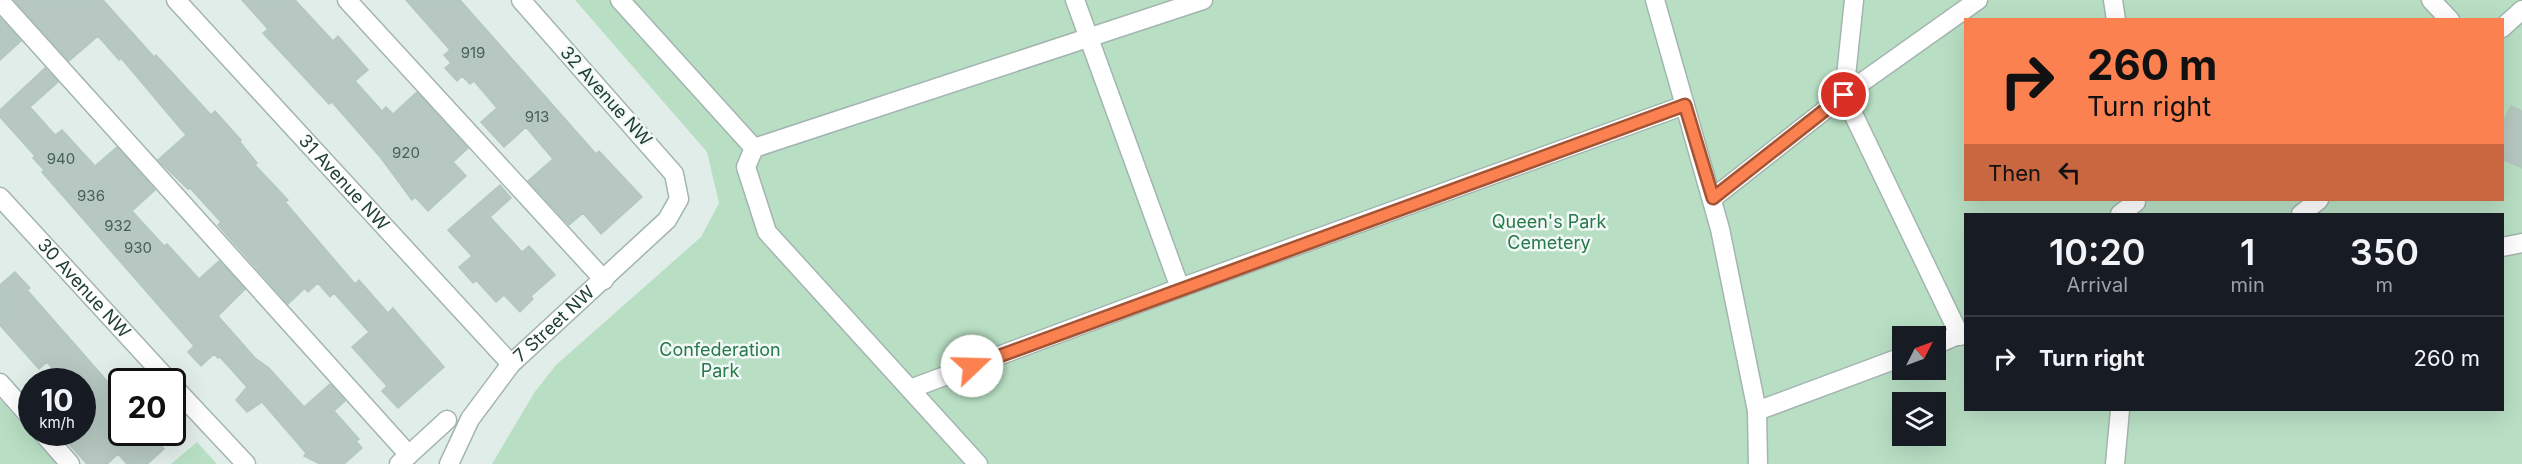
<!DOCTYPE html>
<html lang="en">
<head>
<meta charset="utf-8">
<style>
  :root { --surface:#171b24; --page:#242831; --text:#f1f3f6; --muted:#9ea1a6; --line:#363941 }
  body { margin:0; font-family:Inter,sans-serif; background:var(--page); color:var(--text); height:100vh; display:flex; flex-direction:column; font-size:22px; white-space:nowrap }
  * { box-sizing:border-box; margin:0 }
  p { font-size:20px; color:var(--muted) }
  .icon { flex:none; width:33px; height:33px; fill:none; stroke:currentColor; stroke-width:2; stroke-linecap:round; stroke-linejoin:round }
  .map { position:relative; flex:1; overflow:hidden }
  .panel { position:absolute; left:1964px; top:213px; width:540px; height:198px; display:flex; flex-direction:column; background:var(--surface); border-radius:0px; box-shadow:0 6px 24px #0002 }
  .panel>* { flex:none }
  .banner { position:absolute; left:1964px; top:18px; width:540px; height:183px; border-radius:0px; box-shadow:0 6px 24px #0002; background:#fb8150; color:#111; overflow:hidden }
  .needle { width:39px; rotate:48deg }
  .fabs { position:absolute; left:1892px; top:326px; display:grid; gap:12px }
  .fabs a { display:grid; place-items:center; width:54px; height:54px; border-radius:0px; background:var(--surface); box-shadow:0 6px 24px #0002; font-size:30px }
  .speed { position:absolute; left:18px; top:368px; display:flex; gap:12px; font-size:30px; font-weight:700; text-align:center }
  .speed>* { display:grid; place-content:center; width:78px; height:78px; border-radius:50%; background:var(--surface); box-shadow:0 6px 24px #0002; line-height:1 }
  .speed small { font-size:15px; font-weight:400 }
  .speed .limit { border:3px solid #111; border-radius:9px; background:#fff; color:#111 }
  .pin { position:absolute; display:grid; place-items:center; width:51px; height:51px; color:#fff; margin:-26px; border:3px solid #fff; border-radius:50%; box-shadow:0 2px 6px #0007 }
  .me { position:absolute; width:66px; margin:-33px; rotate:69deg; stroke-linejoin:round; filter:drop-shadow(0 0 4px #0008) }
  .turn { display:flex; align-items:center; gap:21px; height:126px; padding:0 24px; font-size:27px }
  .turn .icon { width:78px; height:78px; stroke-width:2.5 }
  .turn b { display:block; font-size:42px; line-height:51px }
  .then { display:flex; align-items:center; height:57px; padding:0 24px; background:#0003; gap:12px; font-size:22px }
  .eta { display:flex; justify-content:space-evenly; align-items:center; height:102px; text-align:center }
  .eta b { font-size:36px; font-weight:600; line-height:42px }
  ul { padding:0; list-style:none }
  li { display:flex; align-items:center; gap:18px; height:84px; padding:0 24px; border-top:2px solid var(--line) }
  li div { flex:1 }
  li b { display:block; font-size:22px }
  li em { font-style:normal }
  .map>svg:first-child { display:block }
  .green { fill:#b8dfc4; fill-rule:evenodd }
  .building { fill:#b6c8c1; stroke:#b3c7bf; stroke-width:1.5 }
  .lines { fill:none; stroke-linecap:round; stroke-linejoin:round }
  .minor-casing { stroke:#a3b5b0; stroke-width:21 }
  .minor { stroke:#fff; stroke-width:18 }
  .route-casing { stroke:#a35434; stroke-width:15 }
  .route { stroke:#fb8150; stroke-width:10 }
  .labels { text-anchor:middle; stroke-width:5; stroke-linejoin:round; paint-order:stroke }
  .number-label { font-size:15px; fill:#46615a }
  .street-label { font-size:18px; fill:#203f38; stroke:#f2f9f6 }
  .park-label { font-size:18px; fill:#27784a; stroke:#f2f9f6 }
</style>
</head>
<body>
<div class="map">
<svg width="2522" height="464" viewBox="0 0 2522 464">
  <rect width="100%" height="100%" fill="#e1ede8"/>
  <path class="green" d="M575 0H2522V464H492L534 393 556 365 701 237 719 203 707 152ZM1965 20H2502V200H1965ZM1965 214H2502V410H1965ZM1902 336H1935V369H1902ZM1902 402H1935V435H1902Z
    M0 399 57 464H0Z
    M197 442 217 464H171Z"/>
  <path class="building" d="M14 0H103L154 57 156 55 211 115 215 111 241 140 240 142 257 163 255 165 288 200 285 202 355 284 359 280 388 313 393 308 444 367 398 408 382 391 387 386 352 347 369 332 334 293 330 297 318 283 308 292 305 288 288 304 218 225 221 222 190 188 188 189 158 160 186 135 121 58 119 60 98 36 69 61Z
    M242 0H295L333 41 338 36 368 70 355 81 382 111 386 107 393 114 417 92 468 148 453 162 466 176 428 211 415 197 412 200 381 158 332 102 329 104 263 33 268 29Z
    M406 0H460L596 154 599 151 642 197 601 234 583 213 569 225 528 181 553 159 526 127 504 147 481 122 497 108 474 81 470 84 462 76 457 81 445 68 451 63 444 55 450 50Z
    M0 18 21 41 0 60Z
    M45 68 58 82 30 107 55 135 62 130 95 166 117 147 155 190 132 211 164 246 167 244 199 279 219 261 245 289 218 316 255 358 269 368 304 407 330 384 345 401 334 411 359 439 356 441 362 448 344 464H320L304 456 306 453 262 402 247 412 236 400 247 387 220 357 218 358 214 354 201 366 188 352 194 346 42 172 44 170 33 158 35 156 0 117V110Z
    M2511 106 2522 111V168L2502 159V125Z
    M500 185 511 198 490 217 522 252 529 246 555 275 531 296 533 299 520 312 504 295 496 302 476 280 473 283 459 267 472 256 448 230Z
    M15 272 30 288 27 290 122 398V432H149L164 449 147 464H127L118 454 107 464H87L69 444 82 432V381H63L47 362 39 369 0 325V285Z"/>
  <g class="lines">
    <defs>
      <g id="minor">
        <path id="s1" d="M176 0 511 364"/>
        <path d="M347 0 604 280"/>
        <path d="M620 0 754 148"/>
        <path d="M1075 0 1180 288"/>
        <path d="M1655 0 1720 229 1757 411 1758 464"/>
        <path d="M1854 0 1844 95 1960 336"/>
        <path d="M2113 0 2116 20"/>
        <path d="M2431 0 2450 20"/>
        <path d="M0 1 409 455"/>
        <path d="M2502 28 2522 10"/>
        <path id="s2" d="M0 197 169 381"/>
        <path d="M1713 198 1844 95 1978 0"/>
        <path d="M2120 214 2136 202"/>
        <path d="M2301 214 2319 200"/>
        <path d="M2502 247 2522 243"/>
        <path d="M1935 345 1965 332"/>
        <path d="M0 383 32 419"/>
        <path d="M172 385 246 464"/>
        <path d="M910 389 1180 288 1685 105"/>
        <path d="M1757 411 1902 357"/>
        <path d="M42 432 70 464"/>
        <path d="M399 464 447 420"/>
        <path id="s3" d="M449 464 470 419 511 364 667 220 679 199 674 174 521 0"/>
        <path d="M978 464 767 232 746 167 754 148 1203 0"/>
        <path d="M2115 464 2120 410"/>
      </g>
    </defs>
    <use href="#minor" class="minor-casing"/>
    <use href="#minor" class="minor"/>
  </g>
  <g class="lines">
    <defs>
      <path id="route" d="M972 366 1685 105 1713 198 1844 95"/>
    </defs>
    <use href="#route" class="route-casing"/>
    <use href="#route" class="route"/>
  </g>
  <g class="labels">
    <g class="number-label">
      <text x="473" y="58">919</text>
      <text x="537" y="122">913</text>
      <text x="406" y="158">920</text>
      <text x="61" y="164">940</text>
      <text x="91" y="201">936</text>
      <text x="118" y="231">932</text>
      <text x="138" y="253">930</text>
    </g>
    <g class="street-label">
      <text transform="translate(606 96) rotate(48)" y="6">32 Avenue NW</text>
      <text dy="6" stroke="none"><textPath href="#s1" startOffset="248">31 Avenue NW</textPath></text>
      <text dy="6" stroke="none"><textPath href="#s2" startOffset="124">30 Avenue NW</textPath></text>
      <text dy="6" stroke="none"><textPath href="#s3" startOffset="177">7 Street NW</textPath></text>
    </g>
    <g class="park-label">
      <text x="1549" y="228">Queen's Park<tspan x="1549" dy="21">Cemetery</tspan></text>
      <text x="720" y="356">Confederation<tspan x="720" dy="21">Park</tspan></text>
    </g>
  </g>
</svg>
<div class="fabs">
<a><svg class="needle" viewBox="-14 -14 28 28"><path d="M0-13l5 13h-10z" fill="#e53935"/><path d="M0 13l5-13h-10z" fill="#9ea1a6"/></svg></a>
<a><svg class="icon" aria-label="layers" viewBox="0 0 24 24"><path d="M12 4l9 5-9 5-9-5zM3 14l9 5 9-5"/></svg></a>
</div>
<div class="speed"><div>10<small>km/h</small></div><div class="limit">20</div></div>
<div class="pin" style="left:1844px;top:95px;background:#d93025"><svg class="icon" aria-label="arrive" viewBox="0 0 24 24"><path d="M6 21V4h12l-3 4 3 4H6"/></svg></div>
<svg class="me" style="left:972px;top:366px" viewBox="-20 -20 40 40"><circle r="19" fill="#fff"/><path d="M0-13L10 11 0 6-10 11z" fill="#fb8150"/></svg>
<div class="banner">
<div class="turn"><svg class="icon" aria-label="right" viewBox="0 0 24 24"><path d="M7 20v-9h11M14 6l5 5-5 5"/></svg><div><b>260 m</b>Turn right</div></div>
<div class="then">Then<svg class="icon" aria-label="left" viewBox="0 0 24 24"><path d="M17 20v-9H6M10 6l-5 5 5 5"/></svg></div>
</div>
<section class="panel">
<div class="eta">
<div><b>10:20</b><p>Arrival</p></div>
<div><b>1</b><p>min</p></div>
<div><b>350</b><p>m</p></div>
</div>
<ul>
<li><svg class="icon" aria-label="right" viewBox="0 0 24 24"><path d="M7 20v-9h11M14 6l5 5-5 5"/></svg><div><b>Turn right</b></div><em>260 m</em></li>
</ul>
</section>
</div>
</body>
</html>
